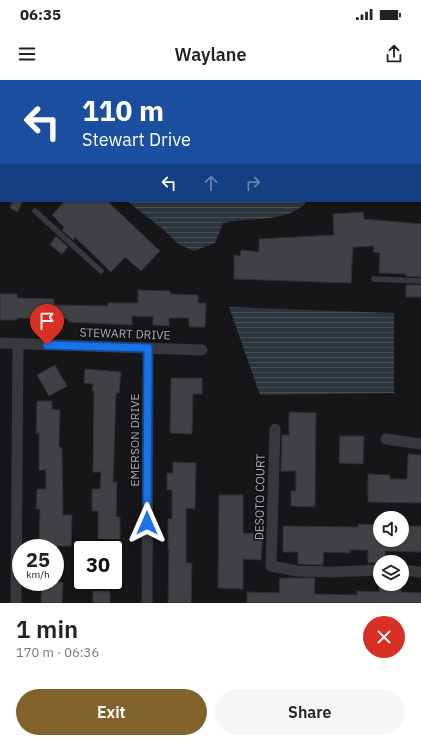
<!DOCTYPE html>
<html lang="en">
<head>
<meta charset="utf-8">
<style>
  :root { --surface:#fff; --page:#f6f6f6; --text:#222; --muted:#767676; --accent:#80622a }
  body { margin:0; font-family:"IBM Plex Sans",sans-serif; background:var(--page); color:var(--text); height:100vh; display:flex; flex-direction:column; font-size:15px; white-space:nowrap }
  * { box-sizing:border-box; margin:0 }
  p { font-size:13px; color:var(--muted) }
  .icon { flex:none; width:22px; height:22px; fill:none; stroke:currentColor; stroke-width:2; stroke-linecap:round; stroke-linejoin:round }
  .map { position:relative; height:523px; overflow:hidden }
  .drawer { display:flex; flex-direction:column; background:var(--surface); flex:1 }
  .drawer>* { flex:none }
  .top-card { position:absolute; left:0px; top:0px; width:421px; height:122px; box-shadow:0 1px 3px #0004; background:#1a4fa0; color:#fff; overflow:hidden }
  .tools { position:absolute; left:373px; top:431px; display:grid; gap:8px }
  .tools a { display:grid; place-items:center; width:36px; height:36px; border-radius:50%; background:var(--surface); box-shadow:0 1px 3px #0004; font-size:20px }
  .speed { position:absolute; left:12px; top:459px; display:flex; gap:8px; font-size:20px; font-weight:700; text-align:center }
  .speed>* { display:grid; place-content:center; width:52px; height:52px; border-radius:50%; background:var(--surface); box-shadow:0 1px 3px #0004; line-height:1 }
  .speed small { font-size:10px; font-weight:400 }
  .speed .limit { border:2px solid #111; border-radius:6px; background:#fff; color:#111 }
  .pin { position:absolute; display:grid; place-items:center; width:34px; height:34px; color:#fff; margin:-41px -17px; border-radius:50% 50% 50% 0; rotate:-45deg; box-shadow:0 0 4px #0007 }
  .pin .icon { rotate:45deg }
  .me { position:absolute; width:44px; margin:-22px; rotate:0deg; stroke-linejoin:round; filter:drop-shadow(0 0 3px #0008) }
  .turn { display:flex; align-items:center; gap:14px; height:84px; padding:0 16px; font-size:18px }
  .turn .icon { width:52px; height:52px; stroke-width:2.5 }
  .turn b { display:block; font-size:28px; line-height:34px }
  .lanes { display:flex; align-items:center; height:38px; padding:0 16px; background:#0003; justify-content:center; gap:20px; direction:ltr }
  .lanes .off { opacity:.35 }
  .round { display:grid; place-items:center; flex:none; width:42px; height:42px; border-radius:21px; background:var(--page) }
  .overview { display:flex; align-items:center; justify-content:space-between; height:68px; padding:0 16px }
  h1 { font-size:24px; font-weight:600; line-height:30px }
  .cta { display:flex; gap:8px; margin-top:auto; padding:8px 16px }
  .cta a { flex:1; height:46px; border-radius:24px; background:var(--accent); color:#fff; font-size:16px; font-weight:600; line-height:46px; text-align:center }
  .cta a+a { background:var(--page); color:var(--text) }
  .status { display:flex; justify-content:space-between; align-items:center; height:28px; padding:0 20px; background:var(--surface); direction:ltr }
  .status svg { height:11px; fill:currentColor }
  header { display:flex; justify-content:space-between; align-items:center; height:52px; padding:0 16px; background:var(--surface); font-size:18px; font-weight:600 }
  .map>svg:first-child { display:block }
  .water { fill:url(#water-rules) }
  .building { fill:#404145; stroke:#303034 }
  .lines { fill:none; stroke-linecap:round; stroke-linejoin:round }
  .service { stroke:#37383d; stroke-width:5.5 }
  .minor { stroke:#37383d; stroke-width:11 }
  .route-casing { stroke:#114b97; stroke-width:10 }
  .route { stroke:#1a73e8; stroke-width:7 }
  .labels { text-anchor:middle; stroke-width:3; stroke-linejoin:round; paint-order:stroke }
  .street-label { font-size:12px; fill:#a8adb8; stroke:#111113 }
</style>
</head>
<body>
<div class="status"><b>06:35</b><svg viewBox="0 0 49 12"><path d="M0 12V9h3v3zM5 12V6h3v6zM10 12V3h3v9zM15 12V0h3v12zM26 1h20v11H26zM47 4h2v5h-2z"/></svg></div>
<header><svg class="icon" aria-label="menu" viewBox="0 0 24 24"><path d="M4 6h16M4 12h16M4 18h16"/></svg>Waylane<svg class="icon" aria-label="share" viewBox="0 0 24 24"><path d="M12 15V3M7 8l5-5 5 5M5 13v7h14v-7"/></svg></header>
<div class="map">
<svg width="421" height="523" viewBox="0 0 421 523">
  <defs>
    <pattern id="water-rules" width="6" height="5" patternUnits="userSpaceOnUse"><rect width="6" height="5" fill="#2c353c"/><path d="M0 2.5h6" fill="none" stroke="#485056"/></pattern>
  </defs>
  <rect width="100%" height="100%" fill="#161618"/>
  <path class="water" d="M0 0H85V1H1V60Z
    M127 121H305V124C282 144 251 136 223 143L215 163 194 171 178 164 163 149Z
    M229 227 394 233V313L260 315Z"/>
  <path class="building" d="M12 121H22L18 132 10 128Z
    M65 121H107L160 171 141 191 125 177 111 192 75 157 73 160 62 150 64 147 52 135Z
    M363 132 364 139 421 144V197L406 196V194L379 193 380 173 373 172 374 166 353 167 351 203 234 199V175L240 176 241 170 259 172V159L334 155 333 134Z
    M56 156 68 167 62 174 50 165Z
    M406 205H421V217H406Z
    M138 210 170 211V214L198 215V223H206L205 247H189V238H169V246L153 245V237L132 236V245L68 242V239L17 238V240H0V214H17V218L54 219V225L108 226V223H138Z
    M55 285 67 306 49 316 37 295Z
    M85 289 121 292 119 313H116L113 402H117L116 437H120V465H98V431H92V409H100L101 392H93L94 311H92L93 304 84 303Z
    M171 298H202V314H193L192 354 170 353Z
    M37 321H52V329L60 330 59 367 62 368 63 435H72L71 466H39L40 429H36L37 409H46V390H39V353H36Z
    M289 332 316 333 315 427 291 426V411H296V391H281L282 355H289Z
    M340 356H364L363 384 339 383Z
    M408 374 421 375V423L368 422V394L390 395V399H407Z
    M173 382 196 383 195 429 186 428V483H192L191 523H168L169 470H168V439H172V410H167V393H173Z
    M219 415H243V453L263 454 261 480 243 479V509L218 508Z
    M358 444 380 445V460H402V446H421V472L385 471V482L368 483V470H350V473L324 472 323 485 298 484V472H283V446L358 447Z
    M280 498H315L314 514 357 515V511L379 512V504H401V512L421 513V523H247V512L279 513Z
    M42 502H63L62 523H41Z
    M97 502H110V523H93V510H97Z"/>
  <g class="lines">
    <path class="service" d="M35 131 101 191
      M374 199 421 201"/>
    <path class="minor" d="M0 263 202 270
      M275 349 271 486 297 491 333 492 380 490
      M386 359 421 364
      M402 490 421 492
      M16 523 18 264
      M147 523 148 268"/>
  </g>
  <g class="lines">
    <defs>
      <path id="route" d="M47 265 148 268 147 443"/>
    </defs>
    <use href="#route" class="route-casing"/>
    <use href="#route" class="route"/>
  </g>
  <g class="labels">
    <g class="street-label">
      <text transform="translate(125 254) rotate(2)" y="4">STEWART DRIVE</text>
      <text transform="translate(135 360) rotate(-90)" y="4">EMERSON DRIVE</text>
      <text transform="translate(260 417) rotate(-89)" y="4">DESOTO COURT</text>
    </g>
  </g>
</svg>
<div class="tools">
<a><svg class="icon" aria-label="sound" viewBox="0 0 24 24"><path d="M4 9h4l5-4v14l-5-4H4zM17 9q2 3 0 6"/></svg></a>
<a><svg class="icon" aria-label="layers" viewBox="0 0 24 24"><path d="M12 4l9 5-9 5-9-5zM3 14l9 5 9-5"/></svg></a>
</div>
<div class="speed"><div>25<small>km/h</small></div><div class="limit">30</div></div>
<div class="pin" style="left:47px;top:265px;background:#d93025"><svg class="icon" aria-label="arrive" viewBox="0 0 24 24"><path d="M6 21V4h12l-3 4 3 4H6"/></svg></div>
<svg class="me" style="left:147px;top:443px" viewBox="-20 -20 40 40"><path d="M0-17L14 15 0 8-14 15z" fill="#1a73e8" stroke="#fff" stroke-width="4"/></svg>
<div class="top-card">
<div class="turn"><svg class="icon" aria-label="left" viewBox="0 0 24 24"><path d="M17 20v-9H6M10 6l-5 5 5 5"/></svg><div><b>110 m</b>Stewart Drive</div></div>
<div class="lanes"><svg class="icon" aria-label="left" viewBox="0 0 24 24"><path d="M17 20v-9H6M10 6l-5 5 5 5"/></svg><svg class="icon off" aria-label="ahead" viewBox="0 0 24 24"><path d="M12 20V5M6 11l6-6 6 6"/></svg><svg class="icon off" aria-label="right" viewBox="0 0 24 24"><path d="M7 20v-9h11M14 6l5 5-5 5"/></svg></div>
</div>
</div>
<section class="drawer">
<div class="overview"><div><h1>1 min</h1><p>170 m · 06:36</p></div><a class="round" style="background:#d93025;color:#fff"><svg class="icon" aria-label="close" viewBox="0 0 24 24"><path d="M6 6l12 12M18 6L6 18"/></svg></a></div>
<div class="cta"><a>Exit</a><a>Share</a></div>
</section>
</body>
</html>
